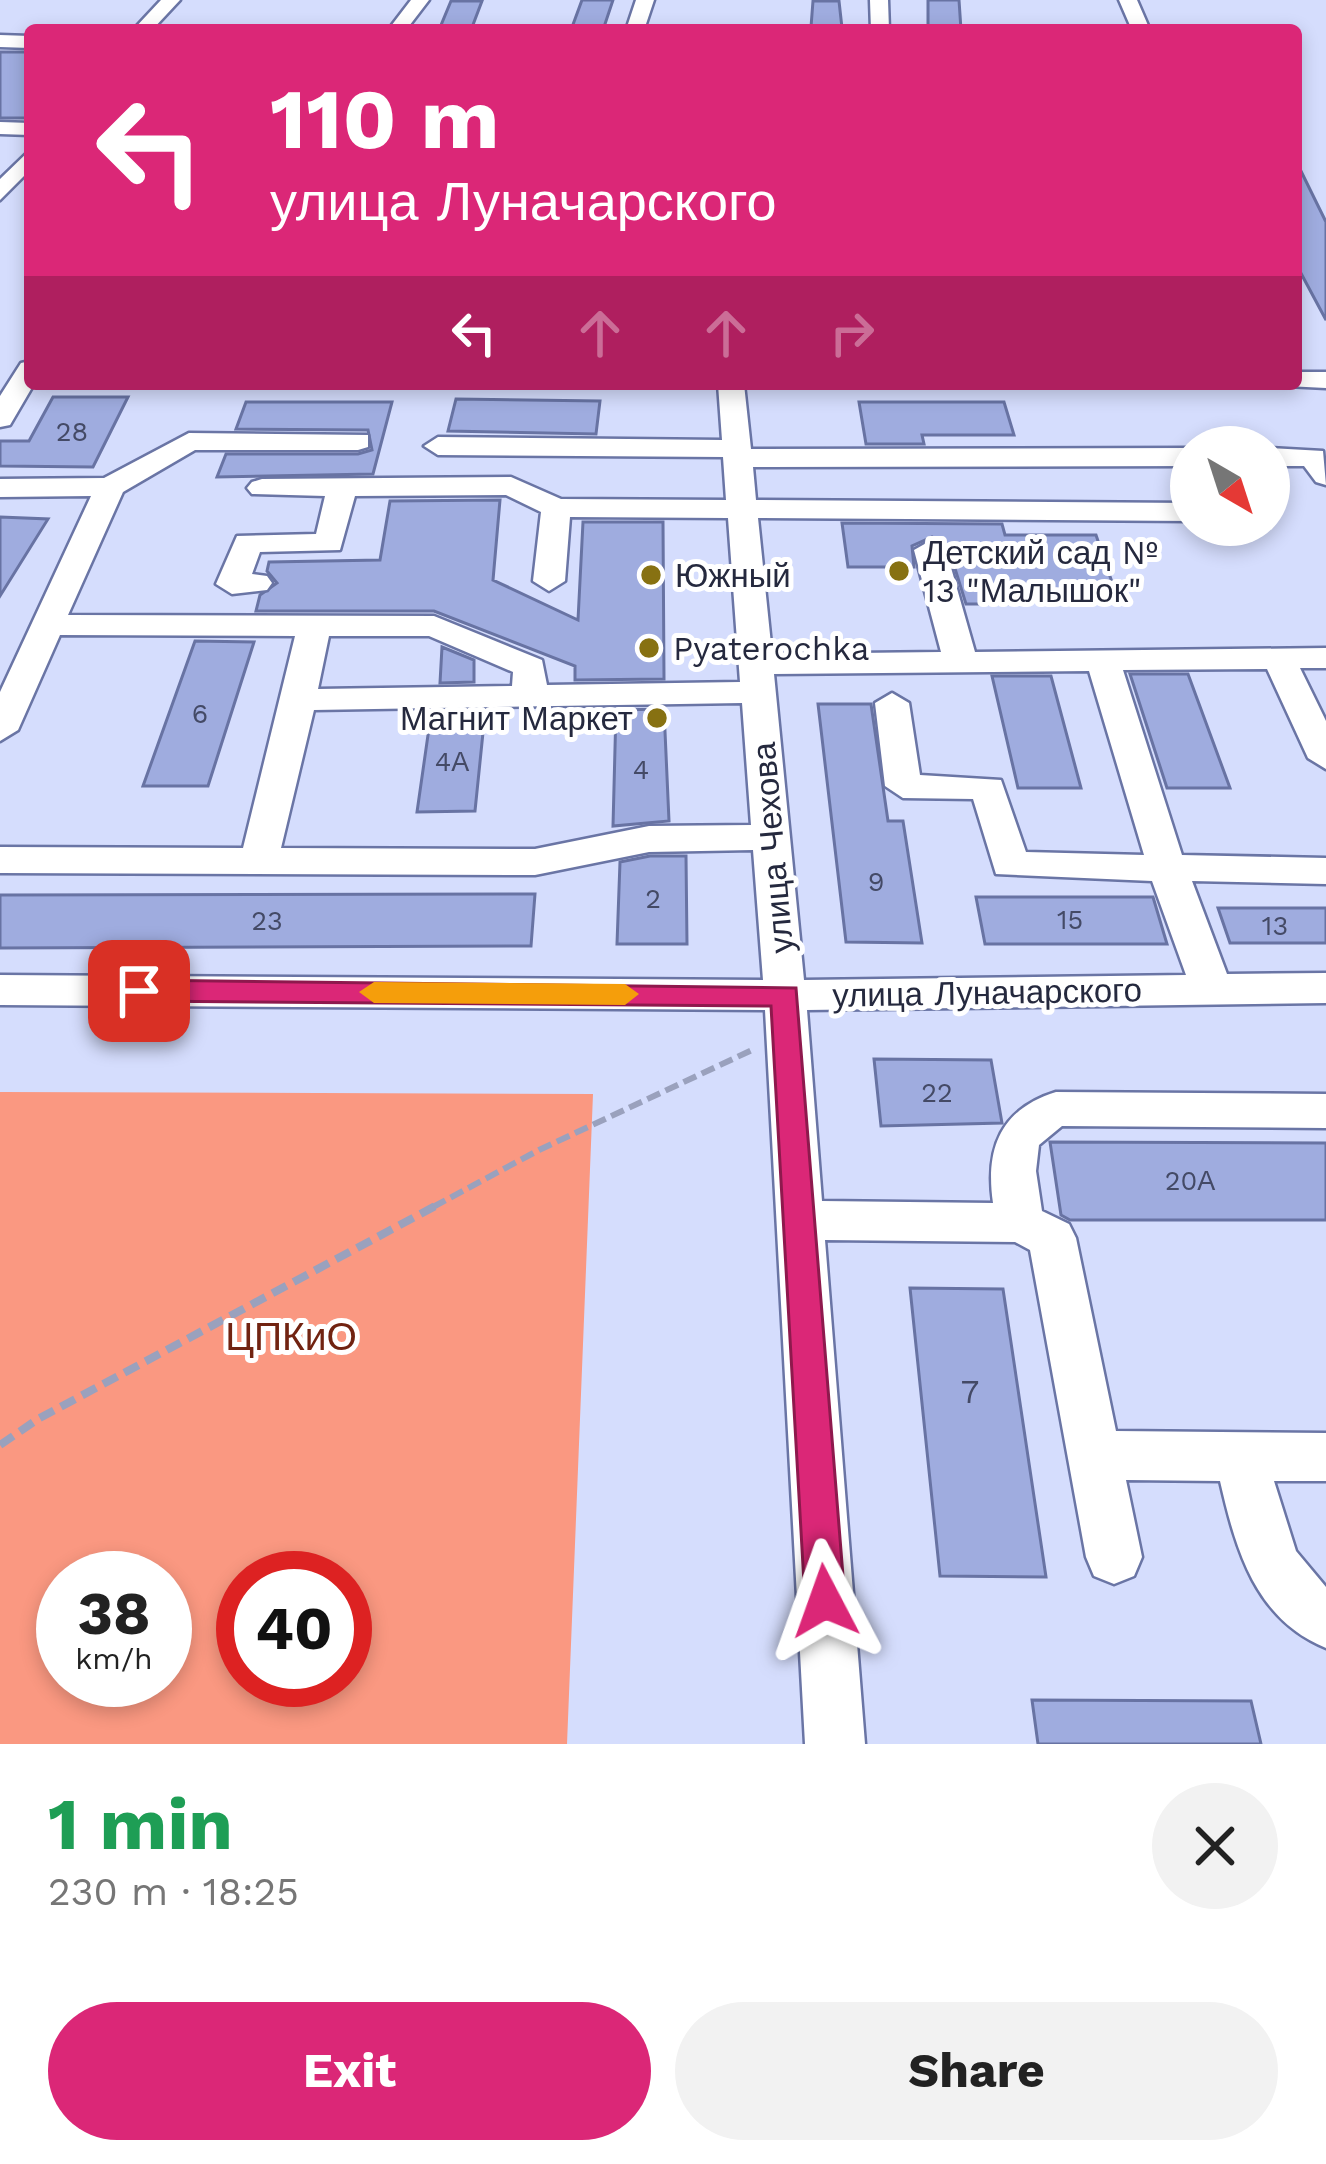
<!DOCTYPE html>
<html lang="en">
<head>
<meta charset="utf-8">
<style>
  :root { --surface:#fff; --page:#f2f2f2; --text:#222; --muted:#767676; --accent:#db2777 }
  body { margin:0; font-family:"Work Sans",sans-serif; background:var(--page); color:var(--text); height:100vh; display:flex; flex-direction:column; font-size:45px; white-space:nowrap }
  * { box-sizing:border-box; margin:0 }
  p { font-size:39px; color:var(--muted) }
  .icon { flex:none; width:66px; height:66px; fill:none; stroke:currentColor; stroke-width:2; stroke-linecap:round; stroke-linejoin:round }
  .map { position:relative; height:1744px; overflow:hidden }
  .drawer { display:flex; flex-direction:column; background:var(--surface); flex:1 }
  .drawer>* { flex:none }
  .top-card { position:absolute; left:24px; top:24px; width:1278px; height:366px; border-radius:12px; box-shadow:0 6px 18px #0003; background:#db2777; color:#fff; overflow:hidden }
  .needle { width:78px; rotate:141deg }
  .fabs { position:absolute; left:1170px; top:426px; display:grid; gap:24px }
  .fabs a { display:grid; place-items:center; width:120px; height:120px; border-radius:50%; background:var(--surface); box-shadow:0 6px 18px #0003; font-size:60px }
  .speed { position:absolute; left:36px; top:1551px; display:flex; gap:24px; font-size:60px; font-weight:700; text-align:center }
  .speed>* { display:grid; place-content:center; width:156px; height:156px; border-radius:50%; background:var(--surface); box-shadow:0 6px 18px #0003; line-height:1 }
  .speed small { font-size:30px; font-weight:400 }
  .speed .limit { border:18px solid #d22; background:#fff; color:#111 }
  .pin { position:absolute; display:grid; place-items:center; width:102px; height:102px; color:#fff; margin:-51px; border-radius:24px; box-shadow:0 6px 18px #0006 }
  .me { position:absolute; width:132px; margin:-66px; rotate:356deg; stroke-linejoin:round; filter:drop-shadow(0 0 9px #0008) }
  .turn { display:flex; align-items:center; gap:42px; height:252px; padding:0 48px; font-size:54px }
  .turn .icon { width:156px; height:156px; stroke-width:2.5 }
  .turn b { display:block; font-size:84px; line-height:102px }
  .lanes { display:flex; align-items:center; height:114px; padding:0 48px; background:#0003; justify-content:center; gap:60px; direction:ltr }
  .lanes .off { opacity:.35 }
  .round { display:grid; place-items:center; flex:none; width:126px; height:126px; border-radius:63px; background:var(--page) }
  .head { display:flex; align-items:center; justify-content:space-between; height:204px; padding:0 48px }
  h1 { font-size:72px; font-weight:700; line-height:90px; color:#1e9e55 }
  .action { display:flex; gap:24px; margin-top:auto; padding:24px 48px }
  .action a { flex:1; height:138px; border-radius:72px; background:var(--accent); color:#fff; font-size:48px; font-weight:700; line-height:138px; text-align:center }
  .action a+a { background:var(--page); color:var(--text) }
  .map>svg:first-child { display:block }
  .green { fill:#fa9881; fill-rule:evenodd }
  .building { fill:#9facdf; stroke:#6873a3; stroke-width:3 }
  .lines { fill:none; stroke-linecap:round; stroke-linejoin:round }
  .minor-casing { stroke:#6a75a5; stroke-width:5 }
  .path-far1 { stroke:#9aa1bd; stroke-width:6; stroke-dasharray:14 6; stroke-linecap:butt }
  .path { stroke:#9aa1bd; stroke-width:8; stroke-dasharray:16 8; stroke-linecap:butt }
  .minor { fill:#fff; fill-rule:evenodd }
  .route { fill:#db2777; stroke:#8e194d; stroke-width:3 }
  .slow { fill:#f59e0b }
  .poi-dot { fill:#877112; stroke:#fff; stroke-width:4.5 }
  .labels { text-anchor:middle; stroke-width:10; stroke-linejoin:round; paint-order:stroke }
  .number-label { font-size:27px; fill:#444a66 }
  .poi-label { font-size:33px; fill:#25293e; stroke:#fff; text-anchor:start }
  .street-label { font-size:33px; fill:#25293e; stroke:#fff }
  .near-number-label { font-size:33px; fill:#444a66 }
  .near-park-label { font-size:39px; fill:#712311; stroke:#fff }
</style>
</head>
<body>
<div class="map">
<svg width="1326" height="1744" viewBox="0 0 1326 1744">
  <rect width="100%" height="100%" fill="#d5ddfd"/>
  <path class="green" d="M0 1092 593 1094 567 1744H0ZM63 1578H165V1680H63ZM243 1578H345V1680H243Z"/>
  <path class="building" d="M582 0H613L603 30H571Z
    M928 0H959L961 30 928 28Z
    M451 1H482L471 30H439Z
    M813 1H839L842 28 811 27Z
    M0 52H30V118H0Z
    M1296 161 1326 222V320L1296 264Z
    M53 397H128L93 467 0 466V441H29Z
    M456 399 600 401 596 434 448 431Z
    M246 402H392L373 474 217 477 226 454H358L372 450 368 430 236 429Z
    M859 402H1004L1014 435H922L924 444H866Z
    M500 500 493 580 578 620 583 522H663L664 679 575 680V666L434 611H256L260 595 277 583 267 571 269 562 380 560 390 501Z
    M0 517 48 519 0 596Z
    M842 523 1002 524 1005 535H1096L1116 594H1020L1023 604H966L948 546 932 537 912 546 914 567H848Z
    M195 641 254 642 208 786H143Z
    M442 647 474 660V682L440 683Z
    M1130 674H1188L1230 788H1167Z
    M992 676H1051L1081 788H1018Z
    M818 704H871L888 821H903L922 943 846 942Z
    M664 709 669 821 613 826 616 710Z
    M485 713 475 811 417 812 431 714Z
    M650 856H686L687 944H617L620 862Z
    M535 894 531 946 0 948V895Z
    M976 897H1153L1167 944H985Z
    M1218 908H1326V943H1230Z
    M874 1059 991 1060 1002 1123 881 1126Z
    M1050 1142 1326 1143V1220H1070L1061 1215Z
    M910 1288 1003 1289 1046 1577 940 1576Z
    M1032 1700 1251 1701 1261 1744H1038Z"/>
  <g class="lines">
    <defs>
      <path id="minor" d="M161 0H180L152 30H133Z
        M411 0H429L406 30H388Z
        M636 0H654L644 30H626Z
        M870 0H888L889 30H871Z
        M1119 0H1137L1150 30H1132Z
        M0 35 30 36V48L0 47Z
        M0 122 30 123V135L0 134Z
        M30 150V170L0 200V179Z
        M30 361V384H34L10 425 0 427V396L21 363Z
        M1296 372H1326V388L1286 386 1296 384Z
        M718 384H744L751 449 1191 448V466L753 467 756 500 1191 503V521L758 518 772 654 941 652 914 550 930 541 946 550 975 652 1326 648V668H1300L1326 721V769L1308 758 1267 669 1123 670 1182 855 1326 858V884L1192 881 1227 974 1326 973V1003L807 1010 822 1201 993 1203C985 1148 1001 1109 1056 1092L1326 1094V1128L1062 1126 1039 1145 1036 1171 1042 1211 1069 1224 1076 1238 1116 1431 1326 1433V1481H1274L1296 1551 1326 1587V1648C1255 1619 1236 1550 1220 1481L1126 1480 1142 1557 1134 1576 1114 1584 1094 1576 1086 1557 1030 1250 1015 1242 825 1240 865 1744H805L765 1010 0 1005V975L763 980 753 850 649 852 535 875 0 873V847L243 848 295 636 60 635 18 730 0 741V692L91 496 0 497V479L104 478 189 433 368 435V447L358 450H195L123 492 68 615 434 616 542 660 547 685 740 682 728 518 570 517 565 581 549 591 533 581 541 512 506 495 355 496 340 550 260 552 252 574 267 576 272 583 267 590 232 594 216 584 237 536 316 534 325 496 252 494 247 488 252 482 262 479 511 477 561 499 726 500 723 457 438 455 424 446 438 437 722 440ZM329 636H429L513 672 512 686 318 689ZM1089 671 1144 855 1026 852 1001 780 920 775 909 703 892 693 875 703 885 786 903 798 973 799 996 874 1152 881 1186 975 804 980 774 674ZM742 703 751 825 649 826 535 849 281 848 314 710Z
        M1269 448 1323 451 1326 485 1316 482 1304 466H1269Z"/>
    </defs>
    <use href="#minor" class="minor-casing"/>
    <path class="path-far1" d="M433 1207 539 1150 752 1050"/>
    <path class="path" d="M0 1445 38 1419 439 1204"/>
    <use href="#minor" class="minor"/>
  </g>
  <path class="route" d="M139 980 796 988 845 1601 839 1615 825 1621 811 1615 805 1601 771 1006 139 1001 124 991Z"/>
  <path class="slow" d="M374 982 625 984 639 994 625 1005 374 1003 359 992Z"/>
  <g class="poi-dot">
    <circle cx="899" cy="571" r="12"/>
    <circle cx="651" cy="575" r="12"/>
    <circle cx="649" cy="648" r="12"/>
    <circle cx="657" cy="718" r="12"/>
  </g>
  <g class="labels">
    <g class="number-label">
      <text x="72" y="441">28</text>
      <text x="200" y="723">6</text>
      <text x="452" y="771">4А</text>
      <text x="641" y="779">4</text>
      <text x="876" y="891">9</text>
      <text x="653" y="908">2</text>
      <text x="1070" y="929">15</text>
      <text x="267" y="930">23</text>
      <text x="1275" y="935">13</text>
      <text x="937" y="1102">22</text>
      <text x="1190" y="1190">20А</text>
    </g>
    <g class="poi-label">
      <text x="923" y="564">Детский сад №<tspan x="923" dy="38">13 "Малышок"</tspan></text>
      <text x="675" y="587">Южный</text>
      <text x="673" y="660">Pyaterochka</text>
      <text x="633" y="730" text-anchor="end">Магнит Маркет</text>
    </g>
    <g class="street-label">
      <text transform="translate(772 848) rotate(-95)" y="12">улица Чехова</text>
      <text transform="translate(987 992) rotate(-1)" y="12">улица Луначарского</text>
    </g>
    <g class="near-number-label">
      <text x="970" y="1403">7</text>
    </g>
    <g class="near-park-label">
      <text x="291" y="1350">ЦПКиО</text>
    </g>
  </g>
</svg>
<div class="fabs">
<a><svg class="needle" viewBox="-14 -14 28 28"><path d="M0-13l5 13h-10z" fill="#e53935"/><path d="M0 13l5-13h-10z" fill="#767676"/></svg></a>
</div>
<div class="speed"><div>38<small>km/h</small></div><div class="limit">40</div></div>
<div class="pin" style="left:139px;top:991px;background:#d93025"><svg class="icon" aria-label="arrive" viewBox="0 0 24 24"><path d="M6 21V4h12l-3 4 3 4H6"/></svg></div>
<svg class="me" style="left:825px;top:1601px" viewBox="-20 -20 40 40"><path d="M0-17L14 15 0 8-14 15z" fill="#db2777" stroke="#fff" stroke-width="4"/></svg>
<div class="top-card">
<div class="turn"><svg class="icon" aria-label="left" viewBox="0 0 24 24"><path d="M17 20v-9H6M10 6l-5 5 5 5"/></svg><div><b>110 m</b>улица Луначарского</div></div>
<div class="lanes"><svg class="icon" aria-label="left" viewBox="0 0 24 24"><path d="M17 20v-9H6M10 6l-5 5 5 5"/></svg><svg class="icon off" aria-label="ahead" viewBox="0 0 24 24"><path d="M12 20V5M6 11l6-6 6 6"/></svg><svg class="icon off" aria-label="ahead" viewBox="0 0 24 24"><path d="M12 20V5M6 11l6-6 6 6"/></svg><svg class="icon off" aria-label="right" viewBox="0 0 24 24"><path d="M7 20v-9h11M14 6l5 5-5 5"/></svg></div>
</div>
</div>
<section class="drawer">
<div class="head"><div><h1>1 min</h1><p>230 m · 18:25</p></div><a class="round"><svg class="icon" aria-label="close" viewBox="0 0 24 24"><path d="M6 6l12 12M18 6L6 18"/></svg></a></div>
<div class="action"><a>Exit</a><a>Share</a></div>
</section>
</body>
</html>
